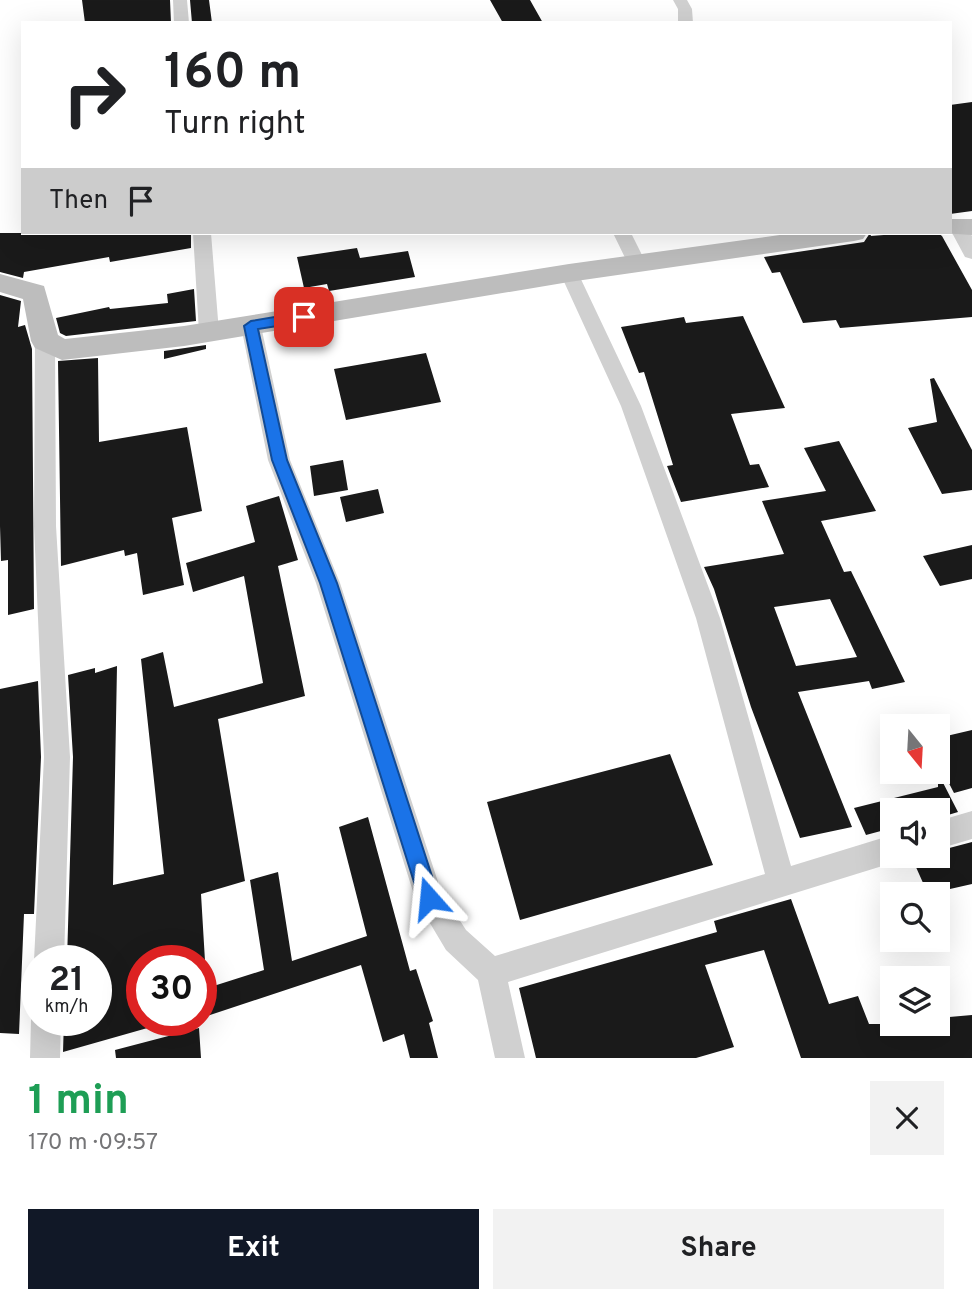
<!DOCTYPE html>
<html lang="en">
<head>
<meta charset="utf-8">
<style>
  :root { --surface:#fff; --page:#f2f2f2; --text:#202124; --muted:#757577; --accent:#111827 }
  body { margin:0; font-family:Overpass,sans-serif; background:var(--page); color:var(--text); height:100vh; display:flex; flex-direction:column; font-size:26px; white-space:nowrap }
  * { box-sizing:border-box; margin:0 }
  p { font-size:23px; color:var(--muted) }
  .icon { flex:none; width:38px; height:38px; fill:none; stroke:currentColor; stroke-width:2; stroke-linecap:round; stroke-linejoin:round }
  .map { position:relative; height:1058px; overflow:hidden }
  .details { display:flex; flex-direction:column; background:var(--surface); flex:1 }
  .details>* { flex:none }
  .banner { position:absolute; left:21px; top:21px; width:931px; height:214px; border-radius:0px; box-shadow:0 7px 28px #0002; background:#fff; color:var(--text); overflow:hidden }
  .needle { width:46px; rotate:162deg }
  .fabs { position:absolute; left:880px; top:714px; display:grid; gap:14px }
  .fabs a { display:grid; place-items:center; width:70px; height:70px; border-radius:0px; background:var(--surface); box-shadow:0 7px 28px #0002; font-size:35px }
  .speed { position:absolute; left:21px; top:945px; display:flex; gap:14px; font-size:35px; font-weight:700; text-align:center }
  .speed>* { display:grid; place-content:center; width:91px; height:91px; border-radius:50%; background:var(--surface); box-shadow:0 7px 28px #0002; line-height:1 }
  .speed small { font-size:18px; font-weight:400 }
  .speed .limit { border:10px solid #d22; background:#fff; color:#111 }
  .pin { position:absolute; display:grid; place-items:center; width:60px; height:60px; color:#fff; margin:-30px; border-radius:14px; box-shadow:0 4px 10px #0006 }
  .me { position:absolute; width:77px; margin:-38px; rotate:342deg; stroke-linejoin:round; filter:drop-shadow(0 0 5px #0008) }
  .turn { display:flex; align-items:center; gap:24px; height:147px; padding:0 28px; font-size:32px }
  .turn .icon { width:91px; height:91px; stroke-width:2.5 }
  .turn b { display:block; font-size:49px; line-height:60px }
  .then { display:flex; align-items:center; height:66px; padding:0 28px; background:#0003; gap:14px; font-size:26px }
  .round { display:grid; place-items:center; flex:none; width:74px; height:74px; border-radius:0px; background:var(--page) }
  .overview { display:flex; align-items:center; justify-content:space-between; height:119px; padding:0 28px }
  h1 { font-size:42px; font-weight:700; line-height:52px; color:#1e9e55 }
  .primary-button { display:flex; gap:14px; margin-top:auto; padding:14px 28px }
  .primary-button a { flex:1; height:80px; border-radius:0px; background:var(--accent); color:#fff; font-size:28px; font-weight:700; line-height:80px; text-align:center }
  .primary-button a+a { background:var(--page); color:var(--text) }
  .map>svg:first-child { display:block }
  .building { fill:#1a1a1a; fill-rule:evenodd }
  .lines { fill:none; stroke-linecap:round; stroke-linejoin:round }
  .street { fill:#d0d0d0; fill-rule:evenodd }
  .secondary { fill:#bdbdbd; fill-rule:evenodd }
  .route { fill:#1a73e8; stroke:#114b97; stroke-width:2 }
</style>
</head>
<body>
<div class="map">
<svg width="972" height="1058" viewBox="0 0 972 1058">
  <rect width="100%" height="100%" fill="#fff"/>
  <path class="building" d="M82 0H170L171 23H85Z
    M190 0H209L212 23H192Z
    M490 0H530L543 23H503Z
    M972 102V211L950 214V105Z
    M0 233H191V248L110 262 109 257 24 272 23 278 0 272Z
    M870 233 871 236 909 233H938L942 236 972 290V317L840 328 836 320 803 323 780 272 772 273 764 257 864 242Z
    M357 248 360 258 408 251 415 277 329 291 327 284 304 288 297 257Z
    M194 289 196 321 66 336 60 333 56 318 109 307 110 309 168 303 167 294Z
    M0 295 21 301 18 327 25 325 32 349 34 609 8 615V560L1 561 0 526Z
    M743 316 785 408 731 414 750 465 759 464 769 487 681 502 667 466 673 465 644 372 639 373 621 327 684 317 686 323Z
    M206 345V349L164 359V351Z
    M426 353 441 402 346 420 334 369Z
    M98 358 99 442 187 427 202 511 172 518 184 585 143 595 137 553 125 556 124 550 61 566 58 361Z
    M934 378 972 450V490L942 494 908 428 937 422 930 379Z
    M839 441 876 511 821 521 844 572 851 571 905 682 872 689 869 681 798 692 852 827 800 838 751 707 714 589 704 567 784 554 762 501 826 491 804 448ZM830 599 857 657 796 666 774 607Z
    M343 460 348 490 314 496 310 466Z
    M378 489 384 513 346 522 340 497Z
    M279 496 298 560 278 566 305 696 218 719 245 881 201 894 205 961H142V1020H150L151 1027 63 1052 64 1020H96V961H67L73 757 68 675 95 668V673L117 666 113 885 164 874 141 659 163 652 174 707 263 683 244 576 193 592 186 563 255 542 246 506Z
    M972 545V579L940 586 923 556Z
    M38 681 41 757 34 914H24L19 1034 0 1033V689Z
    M972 730V788L954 793 938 762V738Z
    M670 754 713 865 520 920 487 802Z
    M938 773 958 812 938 818V810H892V828L866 835 854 808 938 787Z
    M368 817 410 971 416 969 433 1021 429 1023 438 1058H410L404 1034 383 1042 361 965 201 1018V990L264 970 250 880 278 872 292 961 367 936 339 827Z
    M972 842V884L928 894 911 856H938V851Z
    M791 899 829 1004 858 996 869 1024H938V1018L972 1015V1058H801L764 950 705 965 734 1047 696 1058H536L519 988 717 932 714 921Z
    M199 1028 201 1058H116L115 1050Z"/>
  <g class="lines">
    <path class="street" d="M173 0H187L189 23H174Z
      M673 0H687L692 9 693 23H678V9Z
      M958 221 964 223 972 236V259L965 257 950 229 952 223Z
      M193 233H211L219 332 216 337 209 339 202 337 199 332Z
      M613 233H631L647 265 645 270H631Z
      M569 266 576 268 578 273 641 406 720 618 791 866 892 835V856H903L892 863 508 982 525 1058H495L478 980 446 950 415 898 316 583 268 460 241 326 244 321H258L261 326 290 460 340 583 441 891 466 930 495 956 765 874 696 618 621 406 560 273 562 268Z
      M45 334 52 336 55 341 56 526 70 757 64 961H37V967L34 961 44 757 34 526 35 341 38 336Z
      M972 811V839L938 849V821Z
      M35 1009 37 1020H61L60 1058H30L31 1020Z"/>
    <path class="secondary" d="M950 219H972V235L941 233H950Z
      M794 233H867L863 239 854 241 569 282 184 346 62 360 35 348 31 341 23 299 0 292V274L44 286 58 335 65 339 184 326 569 264Z"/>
  </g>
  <path class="route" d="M304 312 311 317 309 321 258 329 287 460 337 583 439 898 436 905 429 908 422 905 419 898 320 583 272 460 244 326 251 321Z"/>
</svg>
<div class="fabs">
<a><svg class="needle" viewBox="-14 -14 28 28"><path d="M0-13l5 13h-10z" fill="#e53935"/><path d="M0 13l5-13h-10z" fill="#757577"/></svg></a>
<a><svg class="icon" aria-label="sound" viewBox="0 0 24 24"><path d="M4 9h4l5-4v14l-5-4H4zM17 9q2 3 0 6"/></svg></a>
<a><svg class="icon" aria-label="search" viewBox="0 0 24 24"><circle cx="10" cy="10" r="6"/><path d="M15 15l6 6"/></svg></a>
<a><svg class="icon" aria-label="layers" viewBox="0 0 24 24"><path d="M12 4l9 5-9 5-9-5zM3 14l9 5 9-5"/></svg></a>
</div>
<div class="speed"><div>21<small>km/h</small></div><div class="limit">30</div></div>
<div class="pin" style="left:304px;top:317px;background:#d93025"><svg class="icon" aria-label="arrive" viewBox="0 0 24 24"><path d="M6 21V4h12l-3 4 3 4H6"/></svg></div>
<svg class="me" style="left:429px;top:898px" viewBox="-20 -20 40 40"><path d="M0-17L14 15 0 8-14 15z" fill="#1a73e8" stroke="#fff" stroke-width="4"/></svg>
<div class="banner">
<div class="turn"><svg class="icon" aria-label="right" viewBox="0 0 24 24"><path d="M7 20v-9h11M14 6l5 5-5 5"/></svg><div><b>160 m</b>Turn right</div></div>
<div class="then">Then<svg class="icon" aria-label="arrive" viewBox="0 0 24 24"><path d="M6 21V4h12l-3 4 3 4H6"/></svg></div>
</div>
</div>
<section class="details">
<div class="overview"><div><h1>1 min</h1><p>170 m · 09:57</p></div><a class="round"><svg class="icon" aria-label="close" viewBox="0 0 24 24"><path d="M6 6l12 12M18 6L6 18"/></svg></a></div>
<div class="primary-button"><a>Exit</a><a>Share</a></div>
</section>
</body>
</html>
